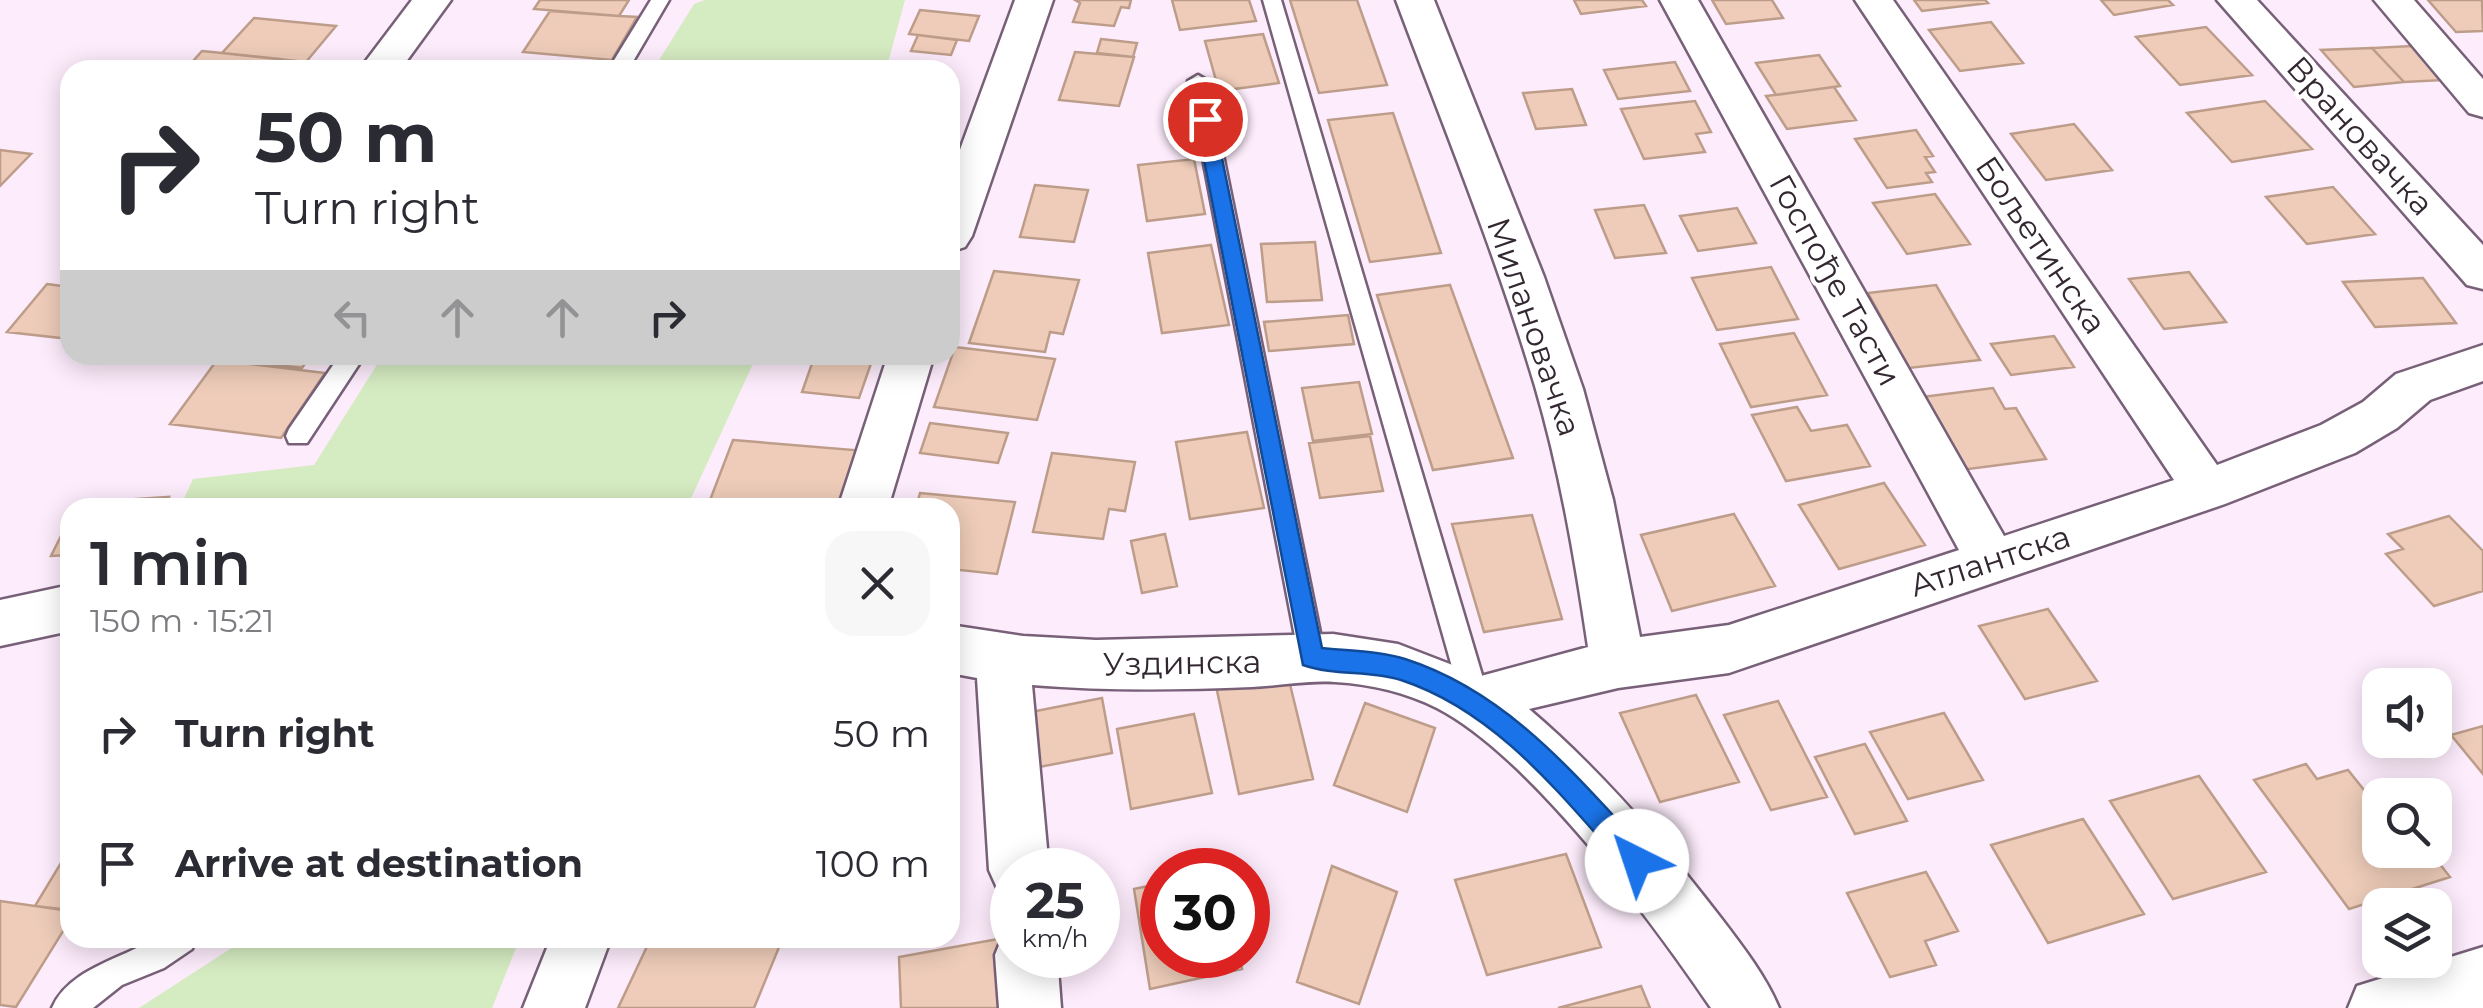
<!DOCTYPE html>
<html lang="en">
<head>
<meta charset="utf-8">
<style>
  :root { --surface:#fff; --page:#f7f7f7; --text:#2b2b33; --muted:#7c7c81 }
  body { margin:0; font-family:Montserrat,sans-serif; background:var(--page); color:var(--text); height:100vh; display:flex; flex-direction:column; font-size:38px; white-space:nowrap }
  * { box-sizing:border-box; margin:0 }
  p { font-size:32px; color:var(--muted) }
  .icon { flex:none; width:55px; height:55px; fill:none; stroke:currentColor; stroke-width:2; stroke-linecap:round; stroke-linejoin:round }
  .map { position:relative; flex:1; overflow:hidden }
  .side { position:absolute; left:60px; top:498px; width:900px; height:450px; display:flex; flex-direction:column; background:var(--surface); border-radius:30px; box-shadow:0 5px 25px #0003 }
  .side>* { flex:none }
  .banner { position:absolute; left:60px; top:60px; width:900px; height:305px; border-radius:30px; box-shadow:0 5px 25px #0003; background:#fff; color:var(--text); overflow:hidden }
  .tools { position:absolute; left:2362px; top:668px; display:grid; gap:20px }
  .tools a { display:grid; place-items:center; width:90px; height:90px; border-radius:20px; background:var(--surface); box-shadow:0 5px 25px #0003; font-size:50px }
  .speed { position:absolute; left:990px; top:848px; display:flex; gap:20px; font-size:50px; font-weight:700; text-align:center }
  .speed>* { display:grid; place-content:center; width:130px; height:130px; border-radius:50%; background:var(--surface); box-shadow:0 5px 25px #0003; line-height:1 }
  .speed small { font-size:25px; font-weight:400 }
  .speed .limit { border:15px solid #d22; background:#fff; color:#111 }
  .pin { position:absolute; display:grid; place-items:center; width:85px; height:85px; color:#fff; margin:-42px; border:5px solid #fff; border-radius:50%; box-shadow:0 2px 10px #0007 }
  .me { position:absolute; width:110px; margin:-55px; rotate:319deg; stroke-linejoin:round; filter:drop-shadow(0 0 8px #0008) }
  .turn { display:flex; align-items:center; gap:35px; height:210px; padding:0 30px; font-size:45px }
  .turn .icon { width:130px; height:130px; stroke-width:2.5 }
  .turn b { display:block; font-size:70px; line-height:85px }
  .lanes { display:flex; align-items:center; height:95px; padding:0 30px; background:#0003; justify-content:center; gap:50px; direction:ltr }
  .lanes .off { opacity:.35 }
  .round { display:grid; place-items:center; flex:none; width:105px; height:105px; border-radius:30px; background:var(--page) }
  .summary { display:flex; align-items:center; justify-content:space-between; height:170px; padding:0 30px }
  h1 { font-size:60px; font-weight:600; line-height:75px }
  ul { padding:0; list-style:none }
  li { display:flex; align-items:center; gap:30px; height:130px; padding:0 30px }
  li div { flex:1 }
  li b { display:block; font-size:38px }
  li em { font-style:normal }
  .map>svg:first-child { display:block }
  .green { fill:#d5ebc1 }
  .building { fill:#eeccb9; stroke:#bd9d8a; stroke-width:2.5 }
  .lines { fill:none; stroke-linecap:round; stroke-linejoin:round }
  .service-casing { stroke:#786078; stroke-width:5 }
  .minor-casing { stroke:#786078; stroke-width:5 }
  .service { fill:#fff; fill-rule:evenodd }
  .minor { fill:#fff; fill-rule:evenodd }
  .route { fill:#1a73e8; stroke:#114b97; stroke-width:2.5 }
  .labels { text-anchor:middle; stroke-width:9; stroke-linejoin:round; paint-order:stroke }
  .street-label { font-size:32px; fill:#332832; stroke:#fff }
</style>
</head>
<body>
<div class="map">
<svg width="2483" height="1008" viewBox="0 0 2483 1008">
  <rect width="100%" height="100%" fill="#fdecfc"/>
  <path class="green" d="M705 0H905L886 70H653L694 4Z
    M383 355H757L687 507H180L193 479 314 465Z
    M247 938H520L492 1008H139Z"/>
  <path class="building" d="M540 0H629L619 16 534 9Z
    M1075 0H1131L1129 8 1121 7 1114 26 1073 22 1080 3Z
    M1172 0H1249L1256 21 1180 30Z
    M1290 0H1357L1387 85 1319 93Z
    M1574 0H1642L1646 6 1581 14Z
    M1712 0H1772L1783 18 1726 24Z
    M1914 0H1985L1988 3 1922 11Z
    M2101 0H2168L2173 5 2114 15Z
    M2428 0H2482L2483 31 2456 32Z
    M920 10 979 16 969 41 909 34Z
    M550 11 619 16 637 17 612 60 523 52Z
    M254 18 336 26 306 62 222 53Z
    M1991 22 2023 63 1960 71 1929 30Z
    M2206 27 2252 75 2180 85 2136 37Z
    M1263 34 1279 83 1219 91 1205 41Z
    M918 35 957 40 951 55 911 51Z
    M1101 39 1137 43 1133 57 1097 53Z
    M2412 46 2445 80 2404 82 2372 48Z
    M2372 48 2404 82 2354 87 2321 50Z
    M202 51 222 53 280 59 271 70H185Z
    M1075 52 1134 57 1119 106 1059 100Z
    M1819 55 1840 86 1776 95 1756 63Z
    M1675 62 1690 91 1618 99 1604 70Z
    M1834 87 1856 120 1787 129 1766 96Z
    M1572 89 1586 125 1536 129 1523 93Z
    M1695 101 1711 132 1696 134 1705 152 1644 159 1621 109Z
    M2265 101 2312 149 2232 162 2187 113Z
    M1393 113 1441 253 1370 262 1328 120Z
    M2074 124 2112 170 2046 180 2011 134Z
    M1916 130 1933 156 1925 157 1935 172 1926 173 1932 182 1887 188 1855 139Z
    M0 150 31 154 0 186Z
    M1194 159 1205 214 1147 221 1138 165Z
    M1035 185 1088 190 1074 242 1020 237Z
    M2333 187 2375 234 2307 244 2266 197Z
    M1935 194 1970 244 1907 254 1873 203Z
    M1644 205 1666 253 1615 258 1595 210Z
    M1737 208 1756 243 1698 251 1680 216Z
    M1315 242 1322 300 1267 302 1261 244Z
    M1211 245 1229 325 1162 333 1148 253Z
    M1771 267 1798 319 1717 330 1692 278Z
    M994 271 1079 280 1063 334 1050 332 1045 352 969 343Z
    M2189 272 2226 322 2164 329 2129 279Z
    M2423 278 2456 323 2375 327 2343 282Z
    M47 284 70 287V339L7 332Z
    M1450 285 1513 458 1433 470 1377 295Z
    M1936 285 1961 328 1980 360 1909 368 1868 293Z
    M1348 315 1354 344 1269 351 1264 322Z
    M1794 333 1827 395 1751 407 1720 344Z
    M2054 336 2074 367 2011 375 1991 344Z
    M955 347 1055 359 1037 420 934 407Z
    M196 355H311L302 368Z
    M815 355H874L859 398 802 392Z
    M217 360 325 373 281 438 170 424Z
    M1359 382 1372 434 1313 441 1302 388Z
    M1993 388 2005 409 2016 408 2046 459 1961 470 1922 397Z
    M1797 407 1811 431 1847 425 1870 466 1786 481 1752 415Z
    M930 423 1008 433 998 463 920 453Z
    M1247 432 1264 508 1190 519 1176 442Z
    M1370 436 1383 491 1320 498 1309 443Z
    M733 440 866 451 849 508H707Z
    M1052 453 1135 462 1125 511 1109 509 1103 539 1033 532Z
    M1884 483 1925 545 1839 569 1799 505Z
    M920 493 1015 502 997 574 950 569V508H916Z
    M169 497 164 508H75L77 503Z
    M1734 514 1775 586 1672 611 1641 535Z
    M1532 515 1562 619 1484 632 1452 524Z
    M2449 516 2483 551V591L2434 606 2386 554 2403 549 2388 534Z
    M70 518V555L51 556Z
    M1165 534 1177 586 1142 593 1131 541Z
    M2048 609 2097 681 2025 699 1979 626Z
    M1287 672 1313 779 1239 794 1216 686Z
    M1696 695 1739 782 1660 802 1620 713Z
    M1102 698 1112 753 1034 768 1026 713Z
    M1778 701 1827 797 1771 810 1724 715Z
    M1365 703 1435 728 1407 812 1334 785Z
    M1944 713 1983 780 1908 799 1870 732Z
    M1194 714 1212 793 1131 809 1117 729Z
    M2483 726V774L2451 735Z
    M1865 744 1907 821 1855 834 1815 757Z
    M2306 764 2317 779 2348 770 2380 810V850H2429L2450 877 2349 909 2254 780Z
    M2199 776 2266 872 2173 899 2110 801Z
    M2083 819 2144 914 2048 943 1991 845Z
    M70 848V910L35 906Z
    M1566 854 1601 947 1487 975 1455 880Z
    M1332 866 1397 892 1359 1004 1297 982Z
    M1926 872 1958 931 1925 941 1936 965 1890 977 1847 893Z
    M1162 883V955H1239L1242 969 1150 989 1134 889Z
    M0 901 70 911V920L16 1007 0 1005Z
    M651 938H771L782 940 754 1008H618Z
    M998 939 1004 1008H901L899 957Z
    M1641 986 1650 1008H1558Z"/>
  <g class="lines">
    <defs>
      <path id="service" d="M651 0H669L628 70H608Z
        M1263 0H1281L1490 702 1486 711 1476 714 1466 711 1462 702Z
        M1198 75 1208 81 1325 657 1322 665 1312 669 1302 665 1299 657 1188 81Z
        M340 355H365L307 443H289L286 436 289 429Z
        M155 938H196L192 949 164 968 122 985 93 1008H52C69 968 123 959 155 938Z"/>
      <path id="minor" d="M412 0H451L400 70H359Z
        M1015 0H1053L972 236 965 247 950 252V177Z
        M1396 0H1434L1544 277 1583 389 1613 500 1640 637 1729 625 1959 550 1660 0H1698L2004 536 2174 480 1855 0H1893L2217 465 2321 425 2363 402 2396 374 2483 345V381L2430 400 2397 428 2355 453 2225 504 1729 673 1618 688 1529 709C1601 770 1664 844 1721 918 1743 947 1765 975 1779 1008H1711C1651 920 1530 756 1437 708 1405 692 1370 684 1335 682 1307 680 1280 686 1252 687 1179 690 1105 691 1032 685L1049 870H1012V896L998 890 989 870 977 678 950 673V625L1023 636 1096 640 1333 634 1398 644 1481 676 1588 647C1575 559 1560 471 1535 386 1496 255 1444 128 1396 0Z
        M2217 0H2257L2483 245V289L2467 285Z
        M2374 0H2414L2483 79V117L2469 113Z
        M888 355H934L888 508H838Z
        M70 585V631L0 646V600Z
        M1012 930V955H1057L1061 1008H999L995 955 1004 933Z
        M551 938H611L585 1008H523Z
        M2483 947V1008H2348L2357 986Z"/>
    </defs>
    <use href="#service" class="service-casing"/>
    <use href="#minor" class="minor-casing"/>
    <use href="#service" class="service"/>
    <use href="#minor" class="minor"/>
  </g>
  <path class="route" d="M1205 113 1214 119 1322 648C1348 651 1380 651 1405 659 1508 692 1575 775 1647 852L1651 861 1647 870 1637 874 1628 870C1562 797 1498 712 1401 680 1370 670 1334 676 1303 665L1196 119Z"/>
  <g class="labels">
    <g class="street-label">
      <text transform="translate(2360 136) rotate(48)" y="11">Врановачка</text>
      <text transform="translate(2041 245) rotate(56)" y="11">Бољетинска</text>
      <text transform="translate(1835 280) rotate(61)" y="11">Госпође Тасти</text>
      <text transform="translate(1534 327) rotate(71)" y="11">Милановачка</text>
      <text transform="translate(1990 561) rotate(-18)" y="11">Атлантска</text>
      <text transform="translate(1182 663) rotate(-1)" y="11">Уздинска</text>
    </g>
  </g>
</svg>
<div class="tools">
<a><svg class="icon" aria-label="sound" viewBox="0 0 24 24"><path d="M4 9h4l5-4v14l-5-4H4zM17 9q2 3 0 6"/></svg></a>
<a><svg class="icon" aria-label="search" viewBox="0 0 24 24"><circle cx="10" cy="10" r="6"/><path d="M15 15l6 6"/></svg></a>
<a><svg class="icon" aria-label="layers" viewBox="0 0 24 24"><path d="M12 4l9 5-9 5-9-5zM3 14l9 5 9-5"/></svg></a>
</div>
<div class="speed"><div>25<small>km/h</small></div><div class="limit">30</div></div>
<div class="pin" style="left:1205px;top:119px;background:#d93025"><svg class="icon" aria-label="arrive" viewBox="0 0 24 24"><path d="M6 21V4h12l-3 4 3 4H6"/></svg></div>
<svg class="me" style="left:1637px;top:861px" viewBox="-20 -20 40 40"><circle r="19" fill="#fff"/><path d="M0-13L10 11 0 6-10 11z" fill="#1a73e8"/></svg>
<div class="banner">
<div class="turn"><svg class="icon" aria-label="right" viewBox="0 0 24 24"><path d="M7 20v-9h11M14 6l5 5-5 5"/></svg><div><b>50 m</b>Turn right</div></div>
<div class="lanes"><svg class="icon off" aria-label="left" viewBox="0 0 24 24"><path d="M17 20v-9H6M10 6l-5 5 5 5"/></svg><svg class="icon off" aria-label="ahead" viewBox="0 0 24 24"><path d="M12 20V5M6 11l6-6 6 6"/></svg><svg class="icon off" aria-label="ahead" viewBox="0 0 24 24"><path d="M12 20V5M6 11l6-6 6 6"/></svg><svg class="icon" aria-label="right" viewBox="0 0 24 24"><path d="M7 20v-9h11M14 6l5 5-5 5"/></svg></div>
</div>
<section class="side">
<div class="summary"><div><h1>1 min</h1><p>150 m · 15:21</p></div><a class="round"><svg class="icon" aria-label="close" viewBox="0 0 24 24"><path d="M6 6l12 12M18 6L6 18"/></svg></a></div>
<ul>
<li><svg class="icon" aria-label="right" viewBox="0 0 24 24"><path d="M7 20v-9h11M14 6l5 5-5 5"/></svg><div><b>Turn right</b></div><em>50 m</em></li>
<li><svg class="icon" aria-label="arrive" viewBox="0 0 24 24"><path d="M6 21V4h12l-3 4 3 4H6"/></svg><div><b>Arrive at destination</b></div><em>100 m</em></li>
</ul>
</section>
</div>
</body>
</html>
